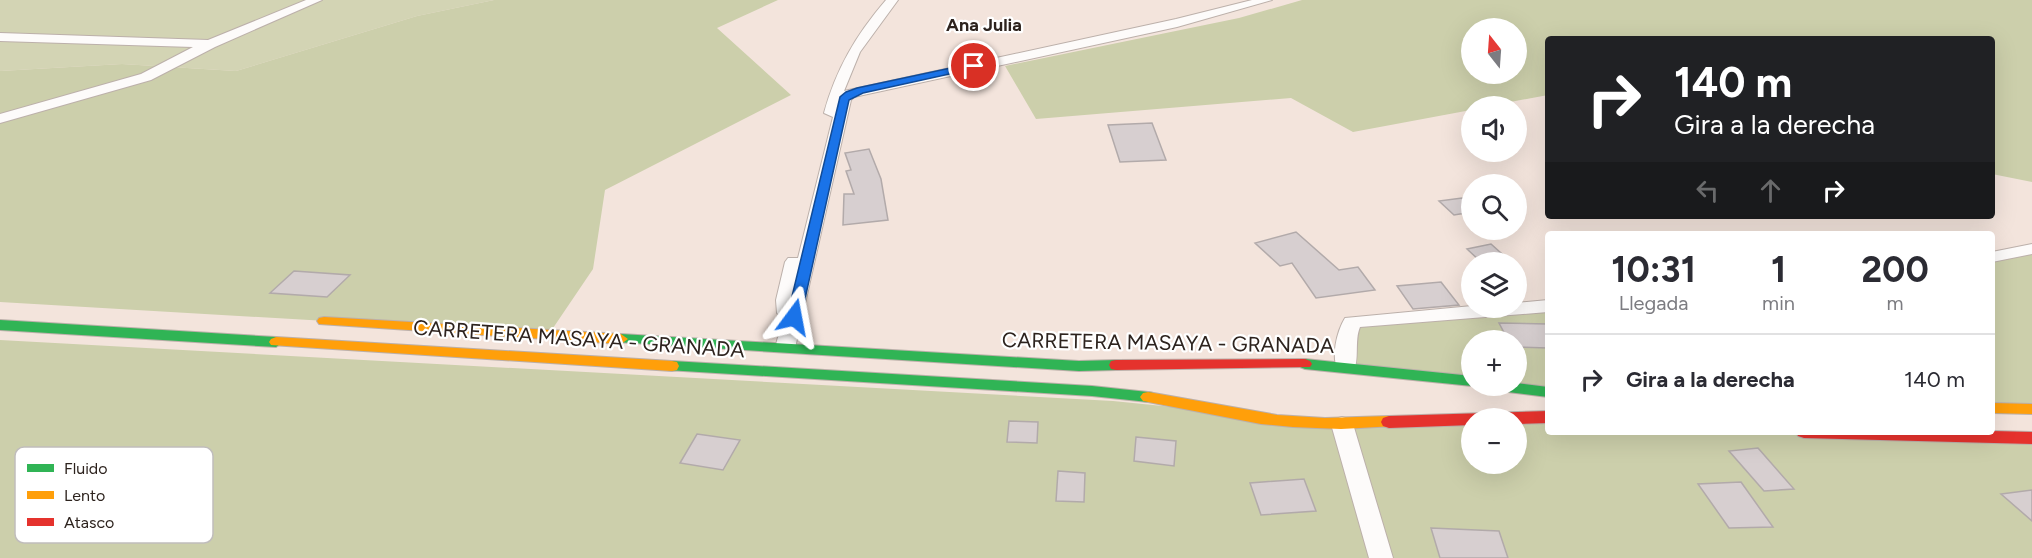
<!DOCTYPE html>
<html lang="es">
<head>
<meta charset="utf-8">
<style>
  :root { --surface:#fff; --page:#f7f7f7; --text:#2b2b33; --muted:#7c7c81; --line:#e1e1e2 }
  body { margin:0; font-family:Figtree,sans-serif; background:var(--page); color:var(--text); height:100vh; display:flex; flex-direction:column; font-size:22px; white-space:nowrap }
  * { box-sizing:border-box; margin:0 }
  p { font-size:20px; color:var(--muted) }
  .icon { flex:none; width:33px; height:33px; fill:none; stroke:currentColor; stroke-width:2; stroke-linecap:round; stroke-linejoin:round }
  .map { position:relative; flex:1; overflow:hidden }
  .side { position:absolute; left:1545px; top:231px; width:450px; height:204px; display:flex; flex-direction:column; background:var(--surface); border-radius:6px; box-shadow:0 6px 24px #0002 }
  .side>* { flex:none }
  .banner { position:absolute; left:1545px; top:36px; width:450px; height:183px; border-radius:6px; box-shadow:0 6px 24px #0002; background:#202124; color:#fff; overflow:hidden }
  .needle { width:39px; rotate:343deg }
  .tools { position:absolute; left:1461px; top:18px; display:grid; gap:12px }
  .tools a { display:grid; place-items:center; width:66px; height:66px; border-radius:50%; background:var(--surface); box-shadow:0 6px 24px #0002; font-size:30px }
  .pin { position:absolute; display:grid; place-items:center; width:51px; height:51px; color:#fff; margin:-26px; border:3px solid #fff; border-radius:50%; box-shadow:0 2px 6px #0007 }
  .me { position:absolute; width:66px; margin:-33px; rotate:13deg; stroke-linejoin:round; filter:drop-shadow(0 0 4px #0008) }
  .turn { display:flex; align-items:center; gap:21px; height:126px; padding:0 30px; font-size:27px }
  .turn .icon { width:78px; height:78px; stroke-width:2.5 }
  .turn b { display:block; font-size:42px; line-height:51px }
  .lanes { display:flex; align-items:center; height:57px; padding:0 30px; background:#0003; justify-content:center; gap:30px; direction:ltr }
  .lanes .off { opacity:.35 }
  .eta { display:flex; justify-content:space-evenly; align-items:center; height:102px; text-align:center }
  .eta b { font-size:36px; font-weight:700; line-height:42px }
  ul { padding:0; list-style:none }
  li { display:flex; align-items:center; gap:18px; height:90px; padding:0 30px; border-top:2px solid var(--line) }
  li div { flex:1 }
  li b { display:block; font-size:22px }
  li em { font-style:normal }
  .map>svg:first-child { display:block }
  .green { fill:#d3d4b4 }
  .forest { fill:#cccfab; fill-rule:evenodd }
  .building { fill:#d7cfd0; stroke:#b2aaaa; stroke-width:1.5 }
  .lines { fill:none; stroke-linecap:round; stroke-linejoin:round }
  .street-casing { stroke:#bcb0aa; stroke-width:2 }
  .fast-casing { stroke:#bcb0aa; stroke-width:2 }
  .slow-casing { stroke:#bcb0aa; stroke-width:2 }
  .jam-casing { stroke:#bcb0aa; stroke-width:2 }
  .street { fill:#fdfbfa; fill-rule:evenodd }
  .fast { fill:#30b455; fill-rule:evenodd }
  .slow { fill:#ff9f0a; fill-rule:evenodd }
  .jam { fill:#e5322d; fill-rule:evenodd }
  .route { fill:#1a73e8; stroke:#114b97; stroke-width:1.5 }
  .labels { text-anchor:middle; stroke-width:4.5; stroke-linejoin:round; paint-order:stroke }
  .far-neighbourhood-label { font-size:18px; font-weight:bold; fill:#2d231e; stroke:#fff }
  .street-label { font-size:21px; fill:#2d231e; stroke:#fff }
  .key { fill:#fff; stroke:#c0bdbc; stroke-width:1.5 }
  .key-label { font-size:16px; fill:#2d231e }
</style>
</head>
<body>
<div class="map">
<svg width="2032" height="558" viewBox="0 0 2032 558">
  <rect width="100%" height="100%" fill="#f3e4dc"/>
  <path class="green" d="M0 0H494L417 16 236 71 122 64 0 71Z"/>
  <path class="forest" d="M494 0H778L717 28 791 95 605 190 593 269 549 334 0 302V71L122 64 236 71 417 16Z
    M1302 0H2032V182L1992 174V39H1548V95L1489 106H1472L1471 110 1353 132 1291 98 1036 119 1005 66 1239 18ZM1472 28H1516V74H1472Z
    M2032 249V409L1992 408V257Z
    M1548 306V392L1500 386H1516V340H1472L1471 381 1346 367 1352 322Z
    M0 340 1113 401 1342 424 1548 417V432H1804L2032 438V558H0ZM1472 418H1516V464H1472Z"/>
  <path class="building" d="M1152 123 1166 160 1120 162 1108 125Z
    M869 149 881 179 888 220 843 225 844 194H854L846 171 851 170 845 153Z
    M1462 198 1472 206V212L1454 215 1439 201Z
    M1296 232 1339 270 1358 267 1375 290 1316 298 1292 263 1280 266 1255 243Z
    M1491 244 1511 262H1481L1467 249Z
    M294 271 350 275 327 297 270 293Z
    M1441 282 1459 305 1413 309 1397 286Z
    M1499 323 1548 324V348L1516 347V340H1508Z
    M1009 421 1038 422 1037 443 1007 442Z
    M697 434 740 440 723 470 680 463Z
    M1136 437 1176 441 1174 466 1134 461Z
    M1758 448 1794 489 1764 491 1729 451Z
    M1058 471 1085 473 1084 502 1056 501Z
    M1304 479 1316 511 1261 515 1250 483Z
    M1741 482 1773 527 1729 528 1698 484Z
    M2032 490V521L2001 494Z
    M1431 528 1499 531 1508 558H1440Z"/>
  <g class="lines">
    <defs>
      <path id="street" d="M306 0H322L215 47 151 80 0 123V114L141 74 193 47 0 41V33L208 40Z
        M886 0H898L860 52 844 91 1176 19 1252 0H1272L1177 27 854 97 851 100 795 348 792 352H778L775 348 783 319 777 313 776 300 785 262 788 258H798L833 117 824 113C836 69 856 35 886 0Z
        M2032 244V254L1992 262V252Z
        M1548 300V312L1360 327C1354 341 1360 360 1353 372H1339C1330 358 1337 331 1345 318L1472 306 1516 308V303Z
        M1342 417 1349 419 1353 424 1393 558H1369L1331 424 1335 419Z"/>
      <path id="fast" d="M0 320 276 337 283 342 276 347 0 330Z
        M621 334 1079 361 1116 360 1121 361 1123 365 1121 369 1116 370 1079 371 616 342 614 339Z
        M1305 359 1472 376V386H1474H1472L1305 369 1300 367 1298 364 1300 361Z
        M672 361 1092 386 1148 392 1153 393 1156 397 1153 401 1148 402 1092 396 667 370 665 366 667 362Z
        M1516 383 1548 387V397L1500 391 1495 390 1492 386H1516Z"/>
      <path id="slow" d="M324 317 621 334 628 339 621 344 319 324 317 321 319 318Z
        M276 337 672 361 677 362 679 366 677 370 672 371 271 345 269 342 271 339Z
        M1148 392 1277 415 1325 418 1389 416 1395 418 1397 422 1395 426 1341 429 1293 427 1261 424 1143 401 1140 397 1143 393Z
        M1992 403 2032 404V414L1992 413Z"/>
      <path id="jam" d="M1305 359 1310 361 1312 364 1310 367 1116 370 1111 369 1109 365 1111 361 1116 360Z
        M1548 411V423L1516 424V418H1472V425L1389 428 1383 426 1381 422 1383 418 1389 416Z
        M1992 431 2032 432V444L1804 438 1798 436 1796 432Z"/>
    </defs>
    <use href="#street" class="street-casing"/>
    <use href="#fast" class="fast-casing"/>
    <use href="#slow" class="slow-casing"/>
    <use href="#jam" class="jam-casing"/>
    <use href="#street" class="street"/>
    <use href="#fast" class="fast"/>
    <use href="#slow" class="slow"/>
    <use href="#jam" class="jam"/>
  </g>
  <path class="route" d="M974 63 977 64V68L863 93 849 100 801 317 799 320H789L787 317 840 97 846 92 857 88Z"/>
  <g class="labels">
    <g class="far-neighbourhood-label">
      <text x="984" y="31">Ana Julia</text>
    </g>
    <g class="street-label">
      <text transform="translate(579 339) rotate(4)" y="7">CARRETERA MASAYA - GRANADA</text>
      <text transform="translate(1168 343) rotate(1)" y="7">CARRETERA MASAYA - GRANADA</text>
    </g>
  </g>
  <rect x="15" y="447" width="198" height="96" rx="9" class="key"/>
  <rect x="27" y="464" width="27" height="8" fill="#30b455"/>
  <rect x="27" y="491" width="27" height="8" fill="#ff9f0a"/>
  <rect x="27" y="518" width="27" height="8" fill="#e5322d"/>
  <g class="key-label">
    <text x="64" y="474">Fluido</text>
    <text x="64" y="501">Lento</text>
    <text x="64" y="528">Atasco</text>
  </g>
</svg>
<div class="tools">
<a><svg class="needle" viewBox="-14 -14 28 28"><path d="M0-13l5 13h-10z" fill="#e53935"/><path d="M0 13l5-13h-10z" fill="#7c7c81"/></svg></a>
<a><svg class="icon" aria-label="sound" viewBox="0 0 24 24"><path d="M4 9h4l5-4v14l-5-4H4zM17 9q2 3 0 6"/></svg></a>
<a><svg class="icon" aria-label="search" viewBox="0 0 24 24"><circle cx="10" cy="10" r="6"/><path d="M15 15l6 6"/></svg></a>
<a><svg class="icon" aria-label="layers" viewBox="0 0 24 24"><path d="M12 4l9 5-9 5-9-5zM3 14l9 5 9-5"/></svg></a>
<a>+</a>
<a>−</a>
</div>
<div class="pin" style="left:974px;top:66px;background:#d93025"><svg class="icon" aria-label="arrive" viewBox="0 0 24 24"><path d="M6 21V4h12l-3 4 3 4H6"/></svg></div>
<svg class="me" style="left:794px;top:317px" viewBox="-20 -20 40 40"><path d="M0-17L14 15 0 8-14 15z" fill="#1a73e8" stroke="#fff" stroke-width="4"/></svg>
<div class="banner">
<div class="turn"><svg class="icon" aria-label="right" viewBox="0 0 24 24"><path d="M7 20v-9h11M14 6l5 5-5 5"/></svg><div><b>140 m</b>Gira a la derecha</div></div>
<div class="lanes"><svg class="icon off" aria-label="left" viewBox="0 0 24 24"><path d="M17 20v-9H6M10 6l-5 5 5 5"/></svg><svg class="icon off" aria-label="ahead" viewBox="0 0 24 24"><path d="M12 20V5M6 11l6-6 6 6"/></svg><svg class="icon" aria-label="right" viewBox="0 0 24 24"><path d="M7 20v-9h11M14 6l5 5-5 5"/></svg></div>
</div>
<section class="side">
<div class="eta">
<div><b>10:31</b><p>Llegada</p></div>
<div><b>1</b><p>min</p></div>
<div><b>200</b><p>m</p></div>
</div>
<ul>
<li><svg class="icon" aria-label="right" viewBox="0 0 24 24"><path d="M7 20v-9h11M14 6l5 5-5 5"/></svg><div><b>Gira a la derecha</b></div><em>140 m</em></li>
</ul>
</section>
</div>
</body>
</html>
